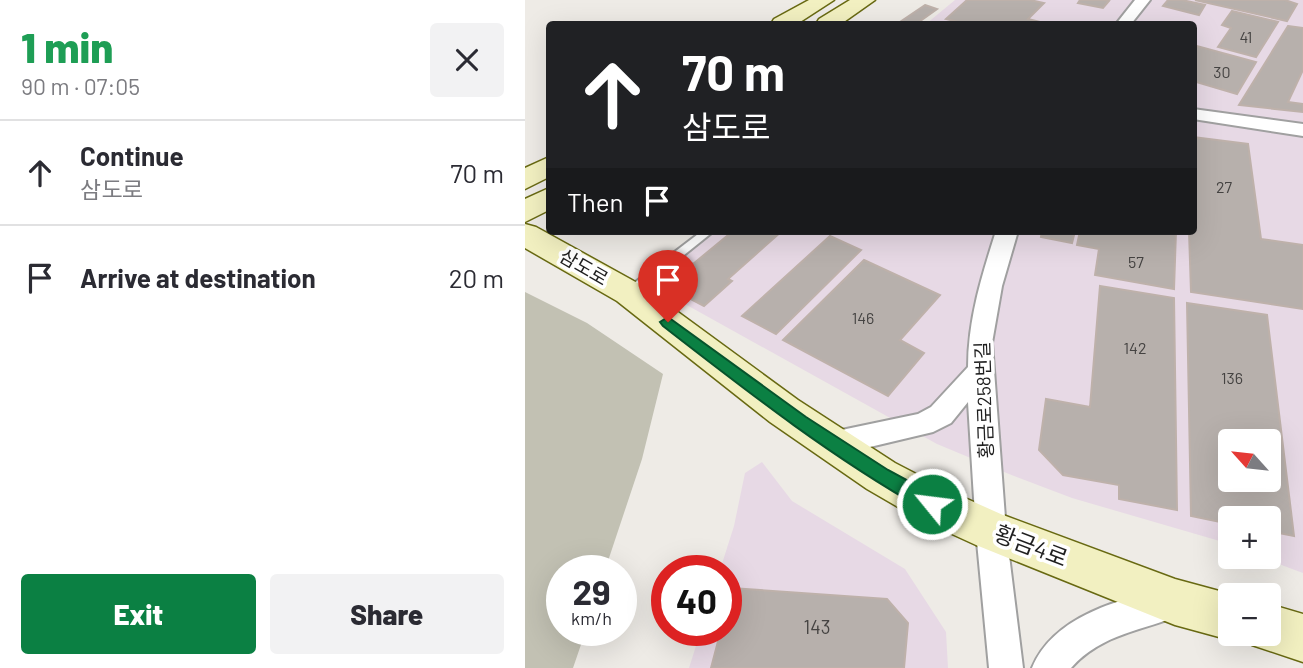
<!DOCTYPE html>
<html lang="en">
<head>
<meta charset="utf-8">
<style>
  :root { --surface:#fff; --page:#f2f2f3; --text:#2b2b33; --muted:#7c7c81; --line:#e1e1e2; --accent:#0b8043 }
  body { margin:0; font-family:Barlow,"Noto Sans KR",sans-serif; background:var(--page); color:var(--text); height:100vh; display:flex; flex-direction:column; font-size:26px; white-space:nowrap }
  * { box-sizing:border-box; margin:0 }
  p { font-size:23px; color:var(--muted) }
  .icon { flex:none; width:38px; height:38px; fill:none; stroke:currentColor; stroke-width:2; stroke-linecap:round; stroke-linejoin:round }
  .map { position:relative; flex:1; overflow:hidden }
  .panel { display:flex; flex-direction:column; background:var(--surface); width:525px }
  .panel>* { flex:none }
  .banner { position:absolute; left:21px; top:21px; width:651px; height:214px; border-radius:7px; box-shadow:0 7px 28px #0002; background:#202124; color:#fff; overflow:hidden }
  .needle { width:46px; rotate:297deg }
  .fabs { position:absolute; left:693px; top:429px; display:grid; gap:14px }
  .fabs a { display:grid; place-items:center; width:63px; height:63px; border-radius:7px; background:var(--surface); box-shadow:0 7px 28px #0002; font-size:35px }
  .speed { position:absolute; left:21px; top:555px; display:flex; gap:14px; font-size:35px; font-weight:700; text-align:center }
  .speed>* { display:grid; place-content:center; width:91px; height:91px; border-radius:50%; background:var(--surface); box-shadow:0 7px 28px #0002; line-height:1 }
  .speed small { font-size:18px; font-weight:400 }
  .speed .limit { border:10px solid #d22; background:#fff; color:#111 }
  .pin { position:absolute; display:grid; place-items:center; width:60px; height:60px; color:#fff; margin:-72px -30px; border-radius:50% 50% 50% 0; rotate:-45deg; box-shadow:0 0 7px #0007 }
  .pin .icon { rotate:45deg }
  .me { position:absolute; width:77px; margin:-38px; rotate:299deg; stroke-linejoin:round; filter:drop-shadow(0 0 5px #0008) }
  .turn { display:flex; align-items:center; gap:24px; height:147px; padding:0 21px; font-size:32px }
  .turn .icon { width:91px; height:91px; stroke-width:2.5 }
  .turn b { display:block; font-size:49px; line-height:60px }
  .then { display:flex; align-items:center; height:66px; padding:0 21px; background:#0003; gap:14px; font-size:26px }
  .round { display:grid; place-items:center; flex:none; width:74px; height:74px; border-radius:7px; background:var(--page) }
  .head { display:flex; align-items:center; justify-content:space-between; height:119px; padding:0 21px }
  h1 { font-size:42px; font-weight:800; line-height:52px; color:#1e9e55 }
  .button { display:flex; gap:14px; margin-top:auto; padding:14px 21px }
  .button a { flex:1; height:80px; border-radius:7px; background:var(--accent); color:#fff; font-size:28px; font-weight:800; line-height:80px; text-align:center }
  .button a+a { background:var(--page); color:var(--text) }
  ul { padding:0; list-style:none }
  li { display:flex; align-items:center; gap:21px; height:105px; padding:0 21px; border-top:2px solid var(--line) }
  li div { flex:1 }
  li b { display:block; font-size:26px }
  li em { font-style:normal }
  main { display:flex; flex:1; min-height:0 }
  .map>svg:first-child { display:block }
  .industrial { fill:#e7d9e5; fill-rule:evenodd }
  .construction { fill:#c2c1b3 }
  .building { fill:#b7b0ac; stroke:#beb1aa; stroke-width:2; fill-rule:evenodd }
  .lines { fill:none; stroke-linecap:round; stroke-linejoin:round }
  .lane-casing { stroke:#a0a0a0; stroke-width:4 }
  .street-casing { stroke:#a0a0a0; stroke-width:4 }
  .secondary-casing { stroke:#686912; stroke-width:3 }
  .lane { fill:#fff; fill-rule:evenodd }
  .street { fill:#fff; fill-rule:evenodd }
  .secondary { fill:#f2f0c1; fill-rule:evenodd }
  .route { fill:#0b8043; stroke:#07532c; stroke-width:2 }
  .labels { text-anchor:middle; stroke-width:7; stroke-linejoin:round; paint-order:stroke }
  .number-label { font-size:16px; fill:#454342 }
  .street-label { font-size:19px; fill:#1f1f1f; stroke:#fff }
  .near-number-label { font-size:19px; fill:#454342 }
  .near-street-label { font-size:23px; fill:#1f1f1f; stroke:#fff }
</style>
</head>
<body>
<main>
<section class="panel">
<div class="head"><div><h1>1 min</h1><p>90 m · 07:05</p></div><a class="round"><svg class="icon" aria-label="close" viewBox="0 0 24 24"><path d="M6 6l12 12M18 6L6 18"/></svg></a></div>
<ul>
<li><svg class="icon" aria-label="ahead" viewBox="0 0 24 24"><path d="M12 20V5M6 11l6-6 6 6"/></svg><div><b>Continue</b><p>삼도로</p></div><em>70 m</em></li>
<li><svg class="icon" aria-label="arrive" viewBox="0 0 24 24"><path d="M6 21V4h12l-3 4 3 4H6"/></svg><div><b>Arrive at destination</b></div><em>20 m</em></li>
</ul>
<div class="button"><a>Exit</a><a>Share</a></div>
</section>
<div class="map">
<svg width="778" height="668" viewBox="0 0 778 668">
  <rect width="100%" height="100%" fill="#eeebe6"/>
  <path class="industrial" d="M430 0H778V573L735 557 744 556V518H705V544L547 498 484 474 412 444 124 284 192 231H668V24H401ZM705 441H744V480H705Z
    M237 462 267 501 380 569 421 632 423 668H164L176 630H201V570H195L209 526 220 473Z"/>
  <path class="construction" d="M0 292 62 323 138 374 117 459 80 570H37V630H61L48 668H0Z"/>
  <path class="building" d="M442 0H505L519 3 503 19 523 24H442L421 19Z
    M555 0H579L584 1 578 8 553 3Z
    M643 0H657L680 5 674 15 638 6Z
    M670 0H760L772 4 762 21Z
    M400 5 412 9 391 24H372Z
    M707 11 753 22 731 57 693 47 706 28 697 25Z
    M763 26 778 28V70L763 102 778 104V112L714 105Z
    M668 45 731 62 712 94 668 81Z
    M668 137 723 144 736 239 778 245V309L666 292 664 231H668Z
    M208 231H257L203 279 207 281 179 306 137 284 136 279 160 260 168 264Z
    M517 231H550L547 243 516 237Z
    M555 231H651L649 289 570 275 574 249 552 245Z
    M305 236 336 250 251 334 217 316Z
    M339 260 415 295 375 340 399 353 363 396 258 340Z
    M575 286 649 298 652 510 594 499V485L538 475 514 450 521 399 565 407Z
    M662 303 742 315 769 536 744 531V518H705V524L666 516ZM705 441H744V480H705Z
    M206 588 362 599 383 623 379 668H186L196 630H201V608Z"/>
  <g class="lines">
    <defs>
      <path id="lane" d="M177 231H189L108 296H100L98 293 100 290Z"/>
      <path id="street" d="M610 0H625L606 24H591Z
        M668 109 778 124V136L668 119Z
        M471 231H493L477 286 467 343 481 531 498 668H464L451 531 443 402 426 423 408 432 307 456 297 452 293 444 297 436 307 432 393 414 406 407 443 367C443 319 457 275 471 231Z
        M647 587 658 592 663 603 658 614C618 631 577 633 546 668H507C529 615 596 599 647 587Z"/>
      <path id="secondary" d="M284 0H309L272 24H246L249 19Z
        M325 0H350L316 24H291L294 19Z
        M24 157V177L0 189V168Z
        M24 188V210L0 222V199Z
        M0 224 11 227 116 285 273 400 370 463 422 490 478 515 650 579 709 595H705V634H722L705 640 650 625 451 545 392 518 342 489 245 422 92 301 0 248Z
        M744 604 778 614V662L727 645 723 634H744Z"/>
    </defs>
    <use href="#lane" class="lane-casing"/>
    <use href="#street" class="street-casing"/>
    <use href="#secondary" class="secondary-casing"/>
    <use href="#lane" class="lane"/>
    <use href="#street" class="street"/>
    <use href="#secondary" class="secondary"/>
  </g>
  <path class="route" d="M143 317 281 417 363 470 413 497 416 504 413 510 407 512 400 510C306 457 223 392 138 326L135 322Z"/>
  <g class="labels">
    <g class="number-label">
      <text x="721" y="43">41</text>
      <text x="697" y="78">30</text>
      <text x="699" y="193">27</text>
      <text x="611" y="268">57</text>
      <text x="338" y="324">146</text>
      <text x="610" y="354">142</text>
      <text x="707" y="384">136</text>
    </g>
    <g class="street-label">
      <text transform="translate(59 267) rotate(30)" y="7">삼도로</text>
      <text transform="translate(459 400) rotate(-92)" y="7">황금로258번길</text>
    </g>
    <g class="near-number-label">
      <text x="292" y="634">143</text>
    </g>
    <g class="near-street-label">
      <text transform="translate(506 546) rotate(21)" y="8">황금4로</text>
    </g>
  </g>
</svg>
<div class="fabs">
<a><svg class="needle" viewBox="-14 -14 28 28"><path d="M0-13l5 13h-10z" fill="#e53935"/><path d="M0 13l5-13h-10z" fill="#7c7c81"/></svg></a>
<a>+</a>
<a>−</a>
</div>
<div class="speed"><div>29<small>km/h</small></div><div class="limit">40</div></div>
<div class="pin" style="left:143px;top:322px;background:#d93025"><svg class="icon" aria-label="arrive" viewBox="0 0 24 24"><path d="M6 21V4h12l-3 4 3 4H6"/></svg></div>
<svg class="me" style="left:407px;top:504px" viewBox="-20 -20 40 40"><circle r="17" fill="#0b8043" stroke="#fff" stroke-width="3"/><path d="M0-11L8 9 0 5-8 9z" fill="#fff"/></svg>
<div class="banner">
<div class="turn"><svg class="icon" aria-label="ahead" viewBox="0 0 24 24"><path d="M12 20V5M6 11l6-6 6 6"/></svg><div><b>70 m</b>삼도로</div></div>
<div class="then">Then<svg class="icon" aria-label="arrive" viewBox="0 0 24 24"><path d="M6 21V4h12l-3 4 3 4H6"/></svg></div>
</div>
</div>
</main>
</body>
</html>
